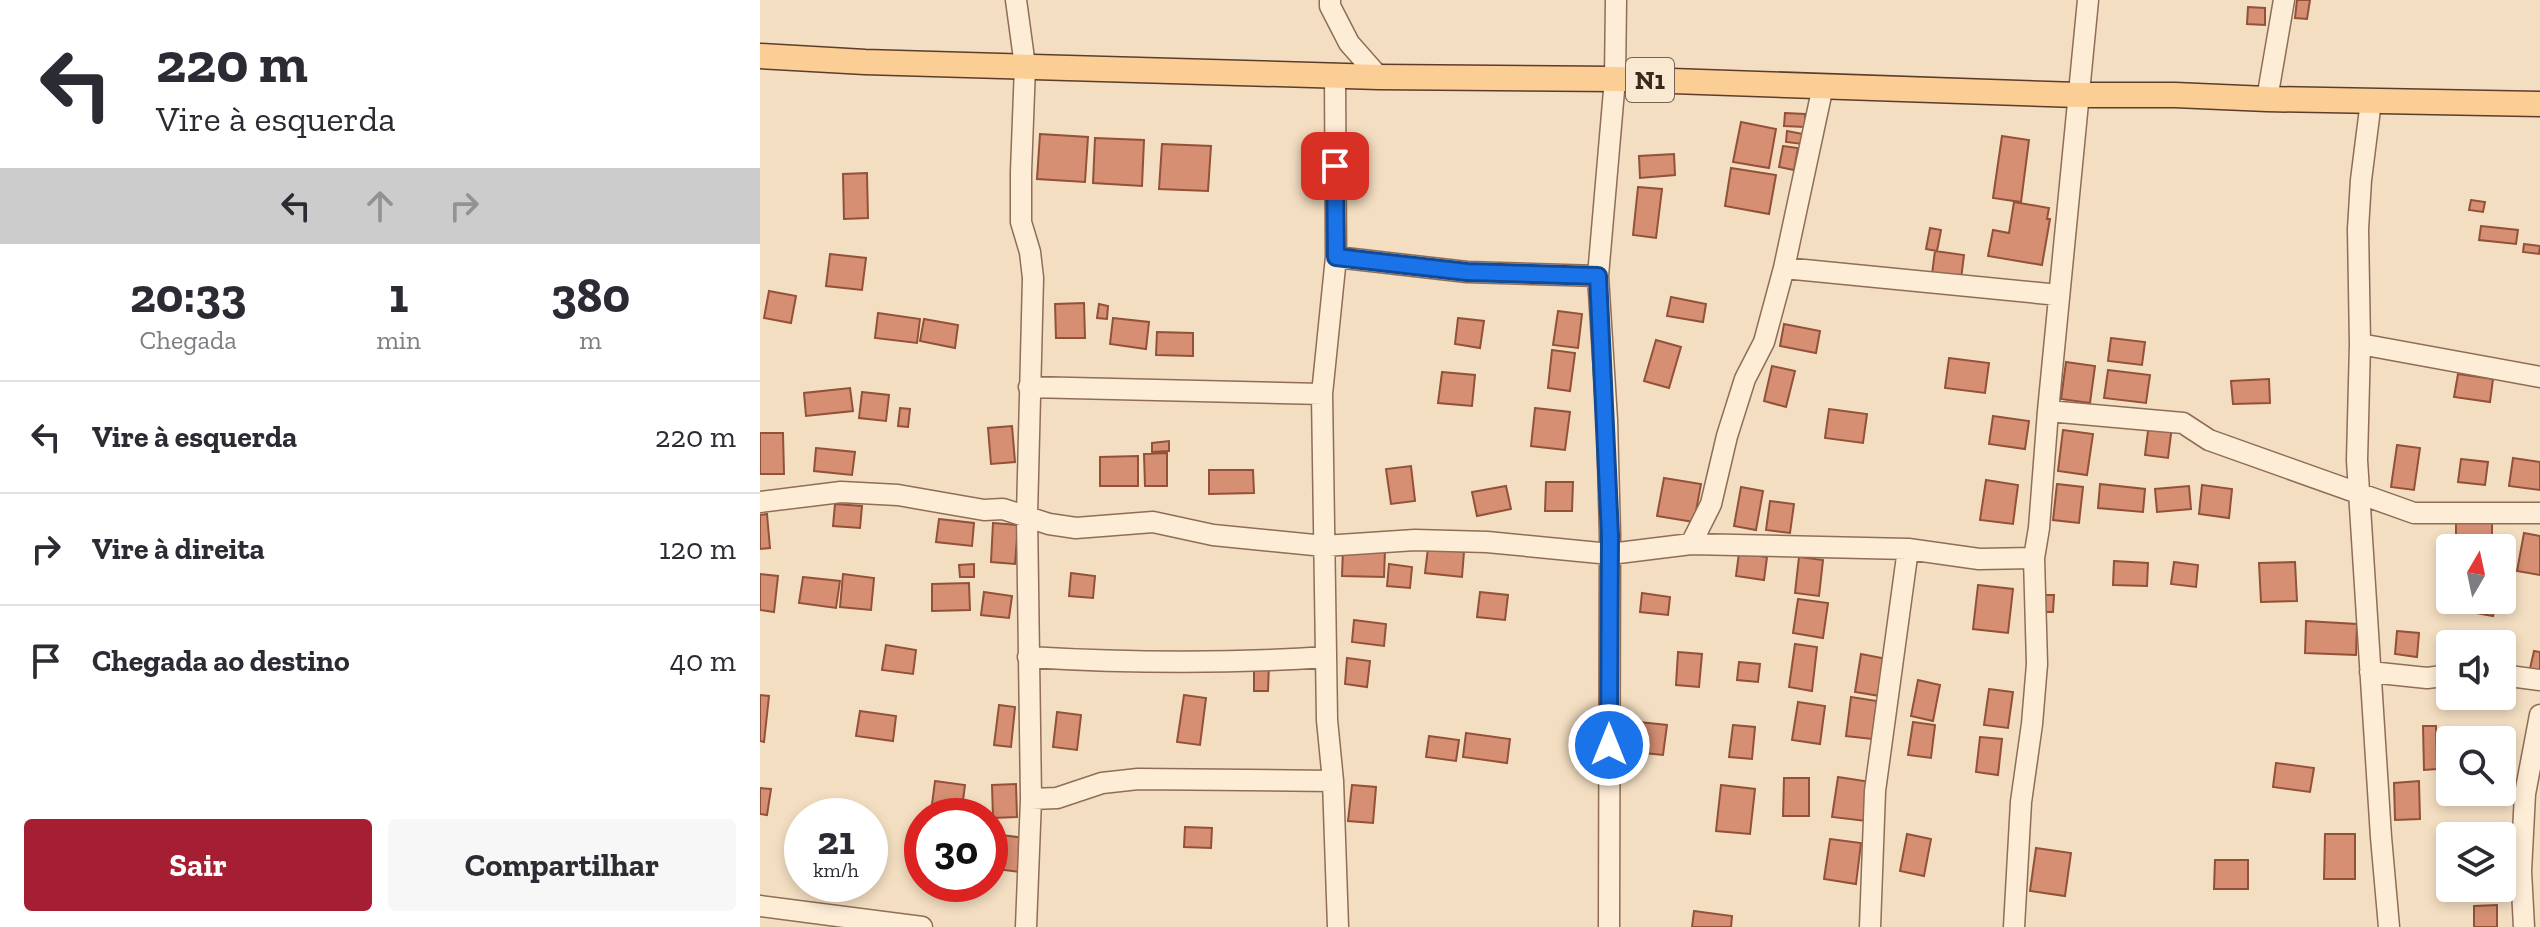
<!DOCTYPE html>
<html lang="pt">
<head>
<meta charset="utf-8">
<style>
  :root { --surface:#fff; --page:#f7f7f7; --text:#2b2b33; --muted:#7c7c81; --line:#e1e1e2; --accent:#a61e31 }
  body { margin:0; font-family:"Zilla Slab",serif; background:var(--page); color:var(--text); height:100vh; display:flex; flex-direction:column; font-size:30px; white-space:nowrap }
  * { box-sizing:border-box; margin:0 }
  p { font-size:26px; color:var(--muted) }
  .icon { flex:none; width:44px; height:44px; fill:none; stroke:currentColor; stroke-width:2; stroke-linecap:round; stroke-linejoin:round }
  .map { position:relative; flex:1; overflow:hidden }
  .drawer { display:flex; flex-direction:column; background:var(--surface); width:760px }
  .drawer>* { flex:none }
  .top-card { background:#fff; color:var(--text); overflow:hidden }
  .needle { width:52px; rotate:9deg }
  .tools { position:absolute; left:1676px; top:534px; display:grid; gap:16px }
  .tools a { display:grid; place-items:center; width:80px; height:80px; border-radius:8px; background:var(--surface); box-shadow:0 4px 12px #0003; font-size:40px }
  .speed { position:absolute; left:24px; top:798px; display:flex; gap:16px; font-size:40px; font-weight:700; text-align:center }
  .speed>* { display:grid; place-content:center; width:104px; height:104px; border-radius:50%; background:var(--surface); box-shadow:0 4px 12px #0003; line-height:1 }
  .speed small { font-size:20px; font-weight:400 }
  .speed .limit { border:12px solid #d22; background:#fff; color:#111 }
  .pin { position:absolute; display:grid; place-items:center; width:68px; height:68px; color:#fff; margin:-34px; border-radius:16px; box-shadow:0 4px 12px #0006 }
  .me { position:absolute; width:88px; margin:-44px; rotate:0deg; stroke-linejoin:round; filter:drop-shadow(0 0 6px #0008) }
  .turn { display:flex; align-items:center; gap:28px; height:168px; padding:0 24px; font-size:36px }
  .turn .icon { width:104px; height:104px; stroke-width:2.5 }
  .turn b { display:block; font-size:56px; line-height:68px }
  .lanes { display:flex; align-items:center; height:76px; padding:0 24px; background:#0003; justify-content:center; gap:40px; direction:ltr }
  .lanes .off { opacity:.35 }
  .eta { display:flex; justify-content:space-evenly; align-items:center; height:136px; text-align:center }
  .eta b { font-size:48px; font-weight:800; line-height:56px }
  .cta { display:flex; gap:16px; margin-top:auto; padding:16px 24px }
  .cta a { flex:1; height:92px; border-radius:8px; background:var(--accent); color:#fff; font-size:32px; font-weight:800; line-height:92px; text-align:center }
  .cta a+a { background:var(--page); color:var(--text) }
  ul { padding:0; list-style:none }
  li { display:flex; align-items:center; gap:24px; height:112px; padding:0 24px; border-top:2px solid var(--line) }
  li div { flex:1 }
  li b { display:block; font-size:30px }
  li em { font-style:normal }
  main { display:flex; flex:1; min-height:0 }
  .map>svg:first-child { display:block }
  .building { fill:#d68f72; stroke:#925139; stroke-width:2 }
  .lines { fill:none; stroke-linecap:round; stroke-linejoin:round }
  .minor-casing { stroke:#8f6d56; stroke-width:23 }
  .major-casing { stroke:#5d3c2b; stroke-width:27 }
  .minor { stroke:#fdecd6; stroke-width:20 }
  .major { stroke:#fbce95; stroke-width:24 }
  .route-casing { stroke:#114b97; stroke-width:20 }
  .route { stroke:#1a73e8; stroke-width:14 }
  .labels { text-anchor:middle; stroke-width:8; stroke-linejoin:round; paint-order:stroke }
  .shield { fill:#fae9d2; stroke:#766253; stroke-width:2 }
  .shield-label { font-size:26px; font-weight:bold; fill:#3d281c }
</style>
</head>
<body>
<main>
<section class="drawer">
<div class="top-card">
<div class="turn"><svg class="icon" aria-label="left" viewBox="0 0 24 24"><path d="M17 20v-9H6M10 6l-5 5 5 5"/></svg><div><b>220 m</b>Vire à esquerda</div></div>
<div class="lanes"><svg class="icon" aria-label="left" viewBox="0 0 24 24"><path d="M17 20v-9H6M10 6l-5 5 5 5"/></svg><svg class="icon off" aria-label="ahead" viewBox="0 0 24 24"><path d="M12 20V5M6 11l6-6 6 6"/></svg><svg class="icon off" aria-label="right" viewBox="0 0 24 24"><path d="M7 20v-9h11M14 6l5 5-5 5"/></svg></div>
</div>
<div class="eta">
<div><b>20:33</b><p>Chegada</p></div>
<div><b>1</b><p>min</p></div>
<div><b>380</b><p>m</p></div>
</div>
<ul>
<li><svg class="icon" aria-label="left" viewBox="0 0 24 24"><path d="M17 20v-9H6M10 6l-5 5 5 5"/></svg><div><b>Vire à esquerda</b></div><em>220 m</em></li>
<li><svg class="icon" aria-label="right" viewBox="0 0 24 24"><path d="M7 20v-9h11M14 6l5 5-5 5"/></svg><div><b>Vire à direita</b></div><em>120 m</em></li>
<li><svg class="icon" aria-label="arrive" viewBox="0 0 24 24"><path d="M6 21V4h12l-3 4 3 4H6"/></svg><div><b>Chegada ao destino</b></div><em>40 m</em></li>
</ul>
<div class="cta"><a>Sair</a><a>Compartilhar</a></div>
</section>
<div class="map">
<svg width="1780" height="927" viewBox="0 0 1780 927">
  <rect width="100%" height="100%" fill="#f3dec1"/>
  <path class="building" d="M1537 0H1550L1547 19 1535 18Z
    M1488 7 1505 8V25L1487 24Z
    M1025 113 1045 114V127L1024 126Z
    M981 122 1016 129 1009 168 973 162Z
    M1027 131 1043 134 1042 144 1026 142Z
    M280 134 328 137 325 182 277 179Z
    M1242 136 1269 140 1261 202 1233 198Z
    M335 138 384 140 382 186 333 183Z
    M402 144 451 146 448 191 399 189Z
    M1023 146 1038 148 1034 170 1019 167Z
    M914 154 915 175 880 178 879 156Z
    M971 168 1016 175 1009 214 965 206Z
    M107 173 108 218 84 219 83 174Z
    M878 187 902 189 896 238 873 235Z
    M1711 200 1725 202 1723 212 1709 210Z
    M1254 202 1289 208 1287 219H1290L1282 265 1228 256 1233 230 1249 233Z
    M1721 226 1758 230 1756 244 1719 240Z
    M1170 228 1181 230 1177 251 1166 249Z
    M1764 244 1780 246 1779 254 1763 252Z
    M1175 251 1204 255 1201 279 1172 274Z
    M70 254 106 258 102 290 66 286Z
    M9 291 36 296 31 323 4 318Z
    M911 297 946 304 943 322 907 316Z
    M324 303 325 338H296L295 304Z
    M339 304 348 306 347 319 337 318Z
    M798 311 822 314 818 348 793 345Z
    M118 313 160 319 157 343 115 338Z
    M353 318 389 322 386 349 350 344Z
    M698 318 724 321 720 348 695 344Z
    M164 319 198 325 195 348 160 341Z
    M1024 324 1060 331 1056 353 1020 346Z
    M397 332 433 333V356L396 355Z
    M1351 338 1385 342 1382 365 1348 361Z
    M896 340 921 347 909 388 884 381Z
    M792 350 815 353 810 391 788 388Z
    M1189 358 1229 363 1225 393 1185 388Z
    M1306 362 1335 366 1330 403 1301 399Z
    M1012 366 1035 371 1026 407 1004 401Z
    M1348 370 1390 375 1386 403 1344 398Z
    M682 372 715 375 712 406 678 403Z
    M1698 374 1733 379 1730 402 1694 397Z
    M1509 379 1510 403 1473 404 1471 381Z
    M90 388 93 411 46 416 44 393Z
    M102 392 129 395 126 421 99 418Z
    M140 408 150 409 148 427 138 426Z
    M775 408 810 412 805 450 771 446Z
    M1069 409 1107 414 1103 443 1065 438Z
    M1233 416 1269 421 1265 449 1229 444Z
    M1389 423 1412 426 1408 458 1385 455Z
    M252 426 255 462 231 464 228 428Z
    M1303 430 1333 434 1327 475 1298 471Z
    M0 433H23L24 474H0Z
    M409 441V451L392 452V443Z
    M1637 445 1660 448 1654 490 1631 487Z
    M56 448 95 452 92 475 54 471Z
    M407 453V486H385L384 454Z
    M378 456V486H340V457Z
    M1753 458 1780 462V490L1749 486Z
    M1701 459 1728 462 1725 485 1698 482Z
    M651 466 655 501 631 504 626 469Z
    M449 470H493L494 493 449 494Z
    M904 478 941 484 934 522 897 516Z
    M1226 480 1258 485 1253 524 1220 520Z
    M786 482H813L812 511H785Z
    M1297 484 1323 487 1319 523 1293 520Z
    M1340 484 1385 489 1383 512 1338 508Z
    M1442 485 1472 489 1469 518 1439 514Z
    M746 486 751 509 717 516 712 492Z
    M1429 486 1431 509 1397 512 1395 489Z
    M981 487 1003 491 996 530 974 526Z
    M1010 501 1034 504 1030 533 1006 530Z
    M75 504 102 506 100 528 73 526Z
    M7 514 10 548 0 549V515Z
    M1696 518H1732V542H1696Z
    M179 519 214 523 212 546 176 542Z
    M233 523 258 525 255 564 231 562Z
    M1764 533 1780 536V575L1757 571Z
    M583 548 625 550 624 577 582 576Z
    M668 548 704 552 702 577 665 573Z
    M979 553 1007 557 1004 580 976 576Z
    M1039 557 1063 560 1059 596 1035 593Z
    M1354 561 1388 563 1387 586 1353 585Z
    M1414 562 1438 565 1436 587 1411 584Z
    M1535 562 1537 601 1501 602 1499 563Z
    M214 564V577H200L199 565Z
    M629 564 652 567 650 588 627 586Z
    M311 573 335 576 333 598 309 596Z
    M0 574 18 576 14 612 0 610Z
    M83 574 114 578 111 610 80 607Z
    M43 577 80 581 76 608 39 603Z
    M209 583 210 610 172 611V584Z
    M1218 585 1253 589 1248 633 1213 629Z
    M224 592 252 596 249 618 221 615Z
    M720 592 748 595 745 620 717 617Z
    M882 593 910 597 908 615 880 612Z
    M1284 595H1294L1293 612H1284Z
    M1038 599 1068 603 1063 638 1033 633Z
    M1717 603 1735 606 1733 616 1716 613Z
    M594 620 626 624 624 646 592 642Z
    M1546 621 1597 624 1596 655 1545 653Z
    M1637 631 1659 633 1657 657 1635 654Z
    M1035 644 1057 647 1052 691 1029 687Z
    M126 645 156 650 153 674 122 670Z
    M1774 651 1780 652V670L1769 673Z
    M918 652 942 654 939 687 916 685Z
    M1101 654 1127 659 1120 696 1095 692Z
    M587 658 610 661 607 687 585 684Z
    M979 662 1000 664 998 682 977 680Z
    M494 664H509L508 691H494Z
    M1158 680 1180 685 1173 721 1151 716Z
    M1229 689 1253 692 1248 728 1224 725Z
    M0 695 9 696 4 742 0 741Z
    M424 695 446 698 440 745 417 742Z
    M1091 697 1117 701 1112 739 1086 736Z
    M1038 702 1065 706 1060 744 1032 740Z
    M239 705 255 707 251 747 234 745Z
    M100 711 136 716 133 741 96 736Z
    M297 712 321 715 317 750 293 747Z
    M879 722 907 725 903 755 875 752Z
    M1153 722 1175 725 1171 758 1148 755Z
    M973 725 995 727 992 759 969 757Z
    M1663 726H1676L1677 769 1664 770Z
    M1721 731H1746L1745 760H1742V740H1721Z
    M706 733 750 739 747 763 703 757Z
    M669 736 699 740 696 761 666 757Z
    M1220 737 1242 739 1238 775 1216 772Z
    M1516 763 1554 768 1550 792 1513 787Z
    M1742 765 1747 766 1746 804H1721V792H1742Z
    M1078 777 1111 782 1106 821 1072 817Z
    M1024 778H1049V816H1023Z
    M175 781 205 785 201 816 171 812Z
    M1659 781 1660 819 1635 820 1634 783Z
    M256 784 257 817 233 818 232 785Z
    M592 785 616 787 613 823 588 821Z
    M961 785 995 789 990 834 956 831Z
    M0 788 11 789 7 815 0 814Z
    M425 827 452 828 451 848 424 847Z
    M1147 834 1171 839 1164 876 1140 871Z
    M1565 834H1595V879H1564Z
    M241 835 265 838 260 872 236 869Z
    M1070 839 1101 843 1096 884 1064 879Z
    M1276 848 1311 853 1305 896 1270 891Z
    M1455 860H1488V889H1454Z
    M1737 905V927H1714V906Z
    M934 911 972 916 971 927H932Z"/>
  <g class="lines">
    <defs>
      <path id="minor" d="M256 0 265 66 261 172V222L270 252 273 278 267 515 271 799 297 798 342 783 378 779 573 781
        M570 0V6L589 43 619 77
        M575 74 576 257 562 394 567 720 573 781 578 927
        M1507 99 1524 0
        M1611 101 1601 180 1598 229 1600 344 1597 460 1621 837 1629 927
        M576 257 707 272 838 276
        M1024 268 1299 295
        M1600 344 1780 377
        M269 387 562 394
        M1288 411 1423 423 1449 440 1654 513H1780
        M0 502 81 492 138 495 224 510 243 509 289 524 316 528 393 522 453 535 564 546 655 540 727 542 850 554 931 544 1148 549 1219 559 1274 558
        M931 544 951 504 967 436 985 379 1004 342 1024 268 1063 86
        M268 657C368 663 467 664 566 657
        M1610 672 1667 678 1690 675
        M1742 675 1780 680
        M0 906 162 927
        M266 927 271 799
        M849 927 850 535 847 420 838 276 855 79 856 0
        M1110 927 1115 791 1148 549
        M1254 927 1261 802 1272 724 1277 664 1274 558 1279 528 1288 411 1328 0
        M1764 927 1761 871 1765 794 1780 715"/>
      <path id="major" d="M0 56 105 62 619 77 855 79 1318 95H1415L1507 99 1780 104"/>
    </defs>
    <use href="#minor" class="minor-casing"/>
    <use href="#major" class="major-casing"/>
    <use href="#minor" class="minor"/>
    <use href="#major" class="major"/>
  </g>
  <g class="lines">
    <defs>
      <path id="route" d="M575 166 576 257 707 272 838 276 850 535 849 745"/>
    </defs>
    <use href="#route" class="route-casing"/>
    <use href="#route" class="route"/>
  </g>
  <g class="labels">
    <rect class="shield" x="866" y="58" width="48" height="44" rx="6"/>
    <g class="shield-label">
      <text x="890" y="89">N1</text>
    </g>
  </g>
</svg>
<div class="tools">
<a><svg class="needle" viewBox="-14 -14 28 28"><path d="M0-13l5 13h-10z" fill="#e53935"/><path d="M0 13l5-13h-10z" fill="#7c7c81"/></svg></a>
<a><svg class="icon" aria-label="sound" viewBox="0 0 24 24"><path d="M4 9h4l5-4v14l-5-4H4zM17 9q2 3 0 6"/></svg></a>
<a><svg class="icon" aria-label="search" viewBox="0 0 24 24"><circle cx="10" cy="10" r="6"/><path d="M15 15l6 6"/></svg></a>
<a><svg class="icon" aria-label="layers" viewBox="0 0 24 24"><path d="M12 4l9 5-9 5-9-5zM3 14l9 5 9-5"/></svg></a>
</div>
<div class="speed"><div>21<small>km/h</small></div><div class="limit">30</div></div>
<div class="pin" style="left:575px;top:166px;background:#d93025"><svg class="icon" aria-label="arrive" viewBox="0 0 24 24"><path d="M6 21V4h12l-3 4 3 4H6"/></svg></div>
<svg class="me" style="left:849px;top:745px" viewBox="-20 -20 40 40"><circle r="17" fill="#1a73e8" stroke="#fff" stroke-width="3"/><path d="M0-11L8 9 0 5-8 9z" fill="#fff"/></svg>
</div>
</main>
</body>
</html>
